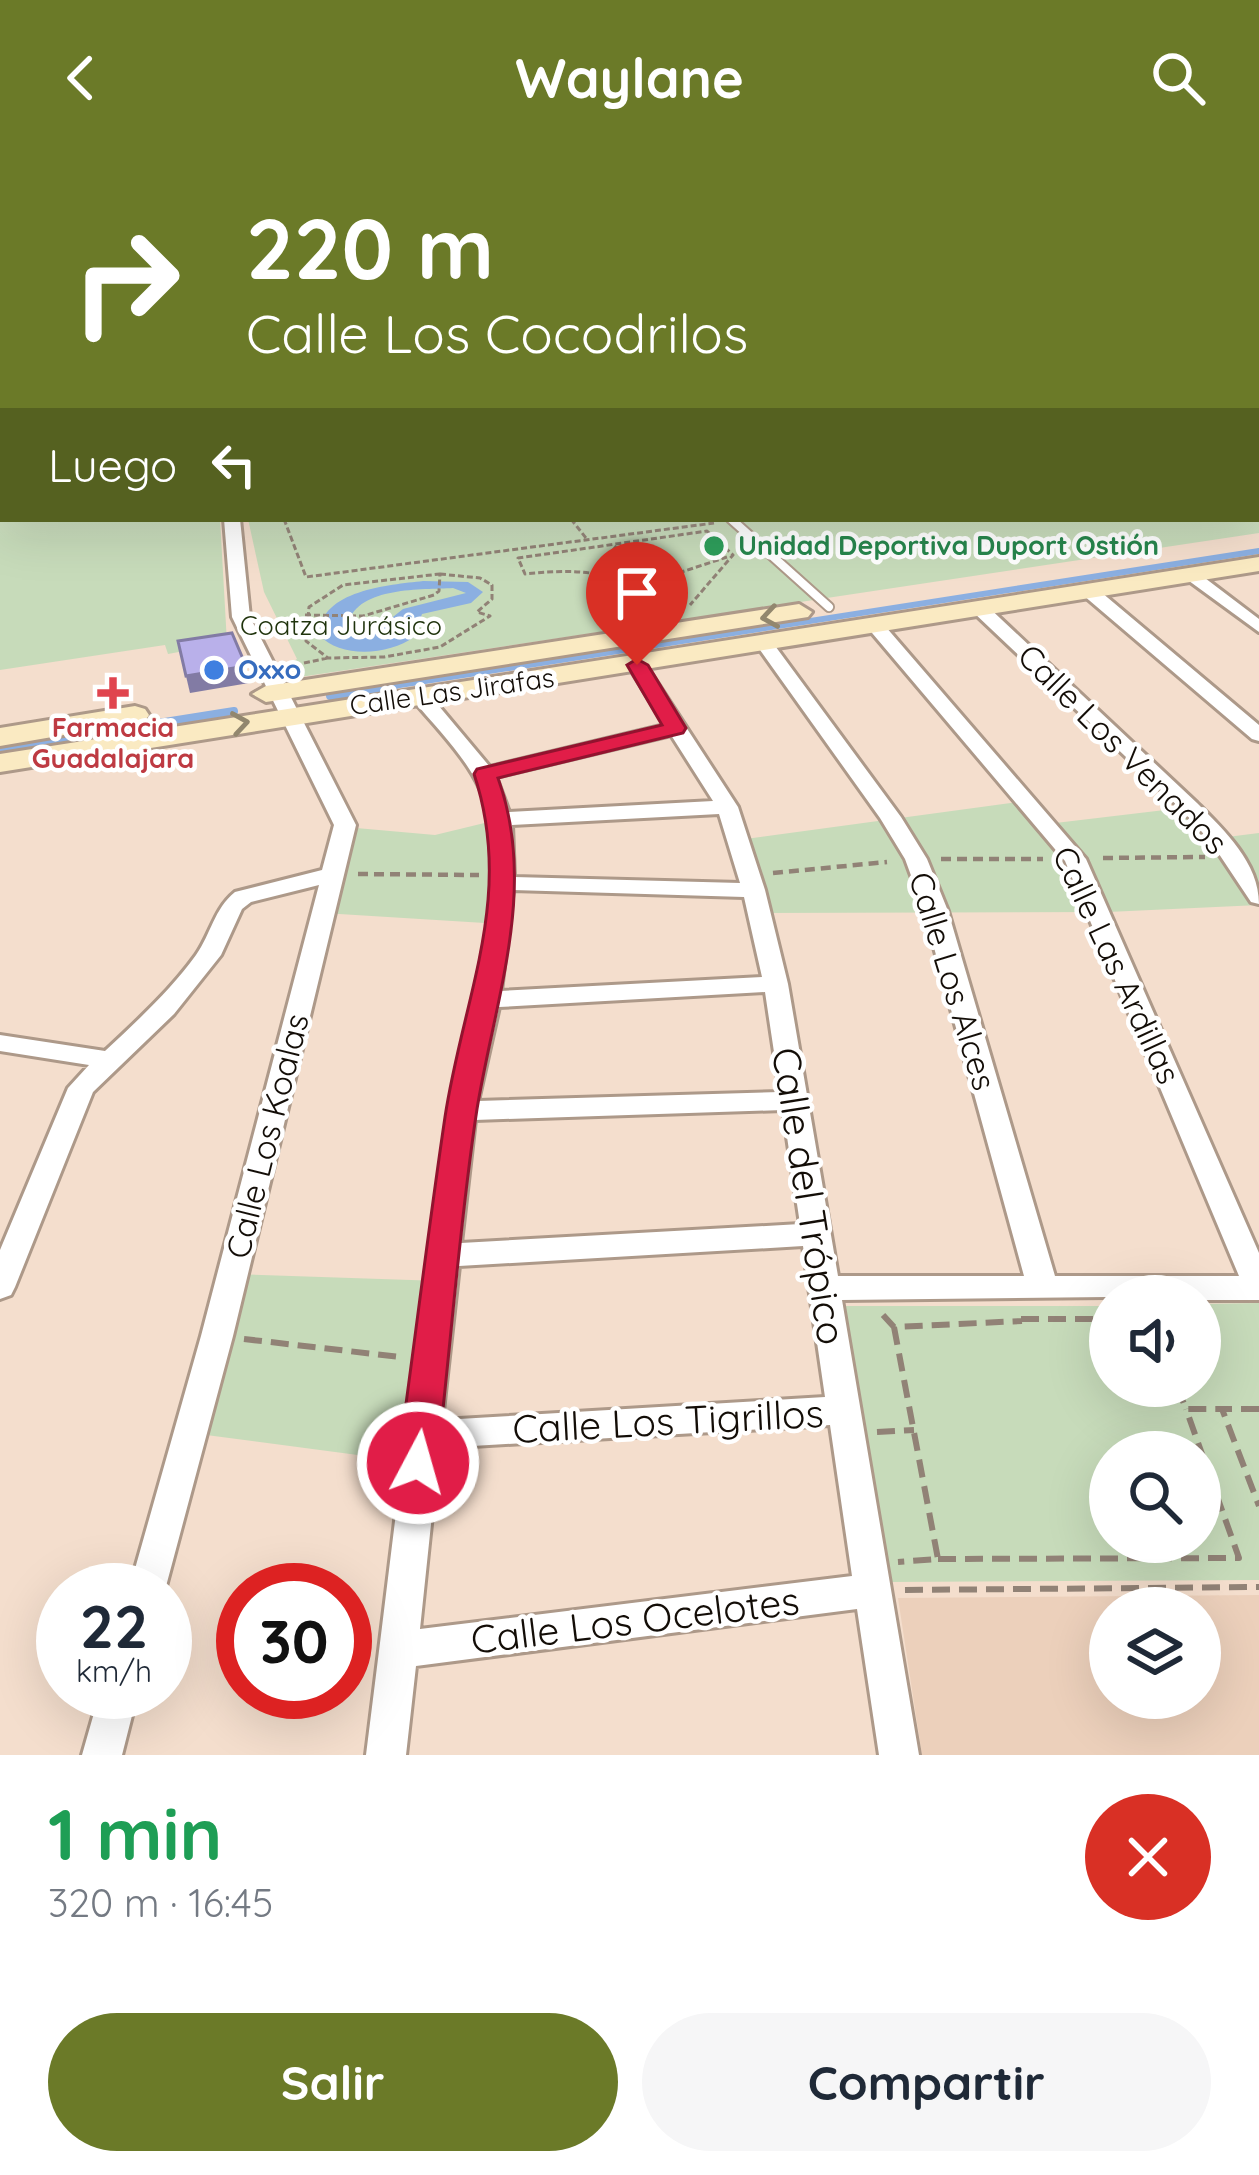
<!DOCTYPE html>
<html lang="es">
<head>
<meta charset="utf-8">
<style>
  :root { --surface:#fff; --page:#f6f6f7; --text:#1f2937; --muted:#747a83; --accent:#6b7a28 }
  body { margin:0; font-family:Quicksand,sans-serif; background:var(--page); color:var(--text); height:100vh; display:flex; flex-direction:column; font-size:45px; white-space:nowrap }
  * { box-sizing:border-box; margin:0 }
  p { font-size:39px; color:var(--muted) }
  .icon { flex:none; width:66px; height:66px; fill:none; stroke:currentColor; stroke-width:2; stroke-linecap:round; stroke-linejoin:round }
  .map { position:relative; height:1599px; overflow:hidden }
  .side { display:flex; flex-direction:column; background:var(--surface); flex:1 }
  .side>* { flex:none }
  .top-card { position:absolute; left:0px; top:0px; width:1260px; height:366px; box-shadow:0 12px 48px #0002; background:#6b7a28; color:#fff; overflow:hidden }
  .controls { position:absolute; left:1089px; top:1119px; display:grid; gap:24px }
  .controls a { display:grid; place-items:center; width:132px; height:132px; border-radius:50%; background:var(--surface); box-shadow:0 12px 48px #0002; font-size:60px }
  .speed { position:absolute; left:36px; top:1407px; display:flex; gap:24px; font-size:60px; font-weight:700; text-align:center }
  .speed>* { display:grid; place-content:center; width:156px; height:156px; border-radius:50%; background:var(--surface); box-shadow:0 12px 48px #0002; line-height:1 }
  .speed small { font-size:30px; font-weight:400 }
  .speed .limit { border:18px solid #d22; background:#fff; color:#111 }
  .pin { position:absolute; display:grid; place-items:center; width:102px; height:102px; color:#fff; margin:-123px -51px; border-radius:50% 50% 50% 0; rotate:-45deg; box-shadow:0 0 12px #0007 }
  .pin .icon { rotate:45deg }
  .me { position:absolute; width:132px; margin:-66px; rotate:6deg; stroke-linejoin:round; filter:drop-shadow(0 0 9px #0008) }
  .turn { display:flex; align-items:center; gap:42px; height:252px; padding:0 48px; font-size:54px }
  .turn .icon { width:156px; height:156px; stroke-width:2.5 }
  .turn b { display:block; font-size:84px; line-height:102px }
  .then { display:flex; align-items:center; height:114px; padding:0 48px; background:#0003; gap:24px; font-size:45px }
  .round { display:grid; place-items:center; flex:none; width:126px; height:126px; border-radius:63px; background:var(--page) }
  .headline { display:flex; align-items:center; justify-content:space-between; height:204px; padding:0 48px }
  h1 { font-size:72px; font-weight:700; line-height:90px; color:#1e9e55 }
  .action { display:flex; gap:24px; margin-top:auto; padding:24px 48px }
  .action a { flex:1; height:138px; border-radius:72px; background:var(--accent); color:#fff; font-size:48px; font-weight:700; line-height:138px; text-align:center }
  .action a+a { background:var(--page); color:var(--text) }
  header { display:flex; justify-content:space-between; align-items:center; height:156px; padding:0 48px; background:var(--accent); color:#fff; font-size:54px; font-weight:700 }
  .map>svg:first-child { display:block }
  .built { fill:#ecd0bb; fill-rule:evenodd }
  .green { fill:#c7dbba; fill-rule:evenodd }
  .water { fill:#8bafe1; fill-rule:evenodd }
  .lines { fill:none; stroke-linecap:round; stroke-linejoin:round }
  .stream-far1 { stroke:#8bafe1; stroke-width:6 }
  .stream { stroke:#8bafe1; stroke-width:8 }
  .service-casing { stroke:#ad9989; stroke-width:12 }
  .minor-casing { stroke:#ad9989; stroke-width:6 }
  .secondary-casing { stroke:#ad9989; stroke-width:6 }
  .path-far2 { stroke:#918276; stroke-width:3; stroke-dasharray:6 3; stroke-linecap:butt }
  .path-far1 { stroke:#918276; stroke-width:4.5; stroke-dasharray:10 6; stroke-linecap:butt }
  .path { stroke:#918276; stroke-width:6; stroke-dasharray:18 9; stroke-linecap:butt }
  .service { stroke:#fff; stroke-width:8 }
  .minor { fill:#fff; fill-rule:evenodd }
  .secondary { fill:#faeac2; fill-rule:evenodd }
  .shaded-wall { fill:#827ba4 }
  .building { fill:#b9b0ea; stroke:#827ba4; stroke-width:3 }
  .oneway { stroke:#92876e }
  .route { fill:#e11d48; stroke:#92132f; stroke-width:3 }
  .leisure-dot { fill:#2e9e5b; stroke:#fff; stroke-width:4.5 }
  .shop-dot { fill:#3f7fe0; stroke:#fff; stroke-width:4.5 }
  .health-dot { fill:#e0444e; stroke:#fff; stroke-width:4.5 }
  .labels { text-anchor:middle; stroke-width:9; stroke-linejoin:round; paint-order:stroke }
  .far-leisure-label { font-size:27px; font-weight:bold; fill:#27864d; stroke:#fff; text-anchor:start }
  .far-park-label { font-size:27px; fill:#1f330c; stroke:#fff }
  .far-shop-label { font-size:27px; font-weight:bold; fill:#366cbe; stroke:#fff; text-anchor:start }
  .far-street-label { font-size:27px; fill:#130d07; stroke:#fff }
  .far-health-label { font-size:27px; font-weight:bold; fill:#be3a42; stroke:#fff }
  .street-label { font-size:33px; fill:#130d07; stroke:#fff }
  .near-street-label { font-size:39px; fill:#130d07; stroke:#fff }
</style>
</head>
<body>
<header><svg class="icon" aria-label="back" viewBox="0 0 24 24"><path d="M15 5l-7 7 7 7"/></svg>Waylane<svg class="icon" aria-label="search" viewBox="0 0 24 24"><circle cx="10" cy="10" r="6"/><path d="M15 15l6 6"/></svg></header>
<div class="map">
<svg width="1259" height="1599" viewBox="0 0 1259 1599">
  <rect width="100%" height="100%" fill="#f4decd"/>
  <path class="built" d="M1259 1439V1599H922L898 1442ZM1110 1452H1200V1542H1110Z"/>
  <path class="green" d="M0 268 3 363H220L227 487 168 498 165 489 0 514Z
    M1259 300V377L300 521 283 516 284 511 297 503 264 436 248 363H1257Z
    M1026 645 1047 668 1190 651 1219 682 1259 677V733L1255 734 1259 749 1108 756 760 757 738 684Z
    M501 663V768L323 757 345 671 435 679Z
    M233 1118 441 1125 418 1307 191 1277Z
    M1259 1147V1424L888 1426 843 1150H1110V1230H1200V1148ZM1110 1296H1200V1386H1110Z"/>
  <path class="water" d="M423 425 468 426 483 436 471 447 422 458 414 481C389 499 341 503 319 479 320 434 389 429 423 425ZM453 432 466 437 403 453 379 472 359 473 348 467C359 430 422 434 453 432Z"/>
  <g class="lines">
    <path class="stream-far1" d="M374 533 1259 395"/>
    <path class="stream" d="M330 540 394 530
      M0 592 234 555"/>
    <defs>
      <path id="service" d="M731 363 829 451"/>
      <path id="minor" d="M3 247V264L0 265V248Z
        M224 363H240L250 461 356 669 233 1180 165 1434H129L201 1180 319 729 251 746 242 753 221 799 174 858 93 936 15 1131 11 1139 0 1143V1094L68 932 89 909 0 895V879L105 895C137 865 170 835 196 799 211 778 214 753 235 736L322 714 334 669 232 461Z
        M1185 416H1197L1259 463V476L1185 422Z
        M1083 431H1095L1259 569V585L1252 583 1083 439Z
        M972 447H984L1197 647C1225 675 1259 707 1259 748L1251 746 1211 686 1183 655 972 455Z
        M873 462 879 463 1086 703 1259 1097V1144H1200V1140L842 1144 919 1599H879L857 1453 416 1510 406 1599H366C393 1386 417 1175 448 961 462 863 503 767 490 666 484 618 444 581 414 545V537H428L490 611 665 569 628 509 631 505H643L738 651 765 734 788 828 838 1120H1024L924 755 905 703 880 662 755 487 764 482 770 483 901 661 927 703 948 755 1055 1120H1239L1065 705 867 471 864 467ZM671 579 713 645 509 656 496 621ZM719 658 740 727 514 721 512 669ZM513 734 744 741 762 821 501 835ZM765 836 780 936 478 945 499 851ZM783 954 800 1068 461 1087 475 964ZM803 1090 825 1241 442 1264 459 1110ZM830 1269 852 1420 420 1473 439 1292Z
        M100 1536H138L122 1599H82Z"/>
      <path id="secondary" d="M1259 401V415L0 616V598Z
        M799 448 812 456 808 461 266 546 252 538 266 530Z
        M135 550 145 553 149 559 145 565 0 590V572Z"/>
    </defs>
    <use href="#service" class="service-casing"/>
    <use href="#minor" class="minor-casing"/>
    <use href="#secondary" class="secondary-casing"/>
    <path class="path-far2" d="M284 363 306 421 714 367
      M571 363 586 382
      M596 416 618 388
      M440 418 480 422 492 429V443L477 456 490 460 440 491 384 501 328 502 306 485 309 451 343 429Z
      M636 431 727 401
      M656 457C629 411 573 413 525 418L518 402 707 375 733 399 690 449
      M305 459 363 460 434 439 439 435 440 418
      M304 507 328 502"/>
    <path class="path-far1" d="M1103 702 1205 701
      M941 703H1043
      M773 717 887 706
      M358 718 479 719"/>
    <path class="path" d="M883 1159 894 1171 1022 1165
      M1021 1163H1110
      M894 1171 938 1403 898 1406
      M244 1183 400 1201
      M1177 1230 1186 1253H1222
      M1259 1253H1222L1259 1350
      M877 1276 914 1274
      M938 1403 1239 1402 1186 1253
      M905 1434 1259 1431"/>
    <use href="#service" class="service"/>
    <use href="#minor" class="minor"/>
    <use href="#secondary" class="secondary"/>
  </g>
  <path class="shaded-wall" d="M246 510 249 527 190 537 186 520Z"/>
  <path class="building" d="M1257 204H1259V254L1257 261Z
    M232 477 246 510 186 520 178 485Z"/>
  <defs><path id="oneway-chevron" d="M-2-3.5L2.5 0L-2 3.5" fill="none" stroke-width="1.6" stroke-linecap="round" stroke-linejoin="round" transform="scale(3)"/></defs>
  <g class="oneway">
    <use href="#oneway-chevron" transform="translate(770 461) rotate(171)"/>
    <use href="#oneway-chevron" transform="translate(240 567) rotate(-9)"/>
  </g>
  <linearGradient id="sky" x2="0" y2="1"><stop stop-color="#83b2e5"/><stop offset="0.42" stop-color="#faf0e8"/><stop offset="1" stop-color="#faf0e8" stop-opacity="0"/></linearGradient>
  <rect width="1259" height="385" fill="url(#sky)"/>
  <path class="route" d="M637 503 648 509 686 572 683 577 498 622C538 732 495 843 477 953 459 1070 451 1189 437 1307L432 1319 418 1324 404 1319 398 1307C414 1191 428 1076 445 961 463 841 515 741 474 618L477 613 662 569 627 509Z"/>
  <circle class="leisure-dot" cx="714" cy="390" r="12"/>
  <circle class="shop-dot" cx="214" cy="514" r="12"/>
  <path class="health-dot" d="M107 519h12v12h12v12h-12v12h-12v-12h-12v-12h12z"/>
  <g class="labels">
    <g class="far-leisure-label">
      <text x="738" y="399">Unidad Deportiva Duport Ostión</text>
    </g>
    <g class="far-park-label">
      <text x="341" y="479">Coatza Jurásico</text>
    </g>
    <g class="far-shop-label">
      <text x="238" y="523">Oxxo</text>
    </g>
    <g class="far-street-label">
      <text transform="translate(452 536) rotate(-8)" y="9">Calle Las Jirafas</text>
    </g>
    <g class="far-health-label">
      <text x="113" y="581">Farmacia<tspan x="113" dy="31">Guadalajara</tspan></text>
    </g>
    <g class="street-label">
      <text transform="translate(1123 593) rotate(45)" y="12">Calle Los Venados</text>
      <text transform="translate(1117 809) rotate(65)" y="12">Calle Las Ardillas</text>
      <text transform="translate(953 825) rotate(73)" y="12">Calle Los Alces</text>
      <text transform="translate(267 980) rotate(-76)" y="12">Calle Los Koalas</text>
    </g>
    <g class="near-street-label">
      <text transform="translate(809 1040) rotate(81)" y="14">Calle del Trópico</text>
      <text transform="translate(668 1265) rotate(-3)" y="14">Calle Los Tigrillos</text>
      <text transform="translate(635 1464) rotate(-7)" y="14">Calle Los Ocelotes</text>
    </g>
  </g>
</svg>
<div class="controls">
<a><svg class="icon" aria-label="sound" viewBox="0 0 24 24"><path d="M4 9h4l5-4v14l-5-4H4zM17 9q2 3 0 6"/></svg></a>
<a><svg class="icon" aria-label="search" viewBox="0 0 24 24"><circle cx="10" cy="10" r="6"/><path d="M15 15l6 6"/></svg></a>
<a><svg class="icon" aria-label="layers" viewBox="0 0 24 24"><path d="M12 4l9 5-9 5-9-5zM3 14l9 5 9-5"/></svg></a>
</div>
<div class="speed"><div>22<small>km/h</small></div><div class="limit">30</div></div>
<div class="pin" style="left:637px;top:509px;background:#d93025"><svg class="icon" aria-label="arrive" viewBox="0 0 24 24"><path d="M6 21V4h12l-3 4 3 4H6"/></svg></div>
<svg class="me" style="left:418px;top:1307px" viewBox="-20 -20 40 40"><circle r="17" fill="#e11d48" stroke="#fff" stroke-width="3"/><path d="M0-11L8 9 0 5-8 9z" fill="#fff"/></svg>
<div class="top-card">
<div class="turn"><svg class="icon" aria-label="right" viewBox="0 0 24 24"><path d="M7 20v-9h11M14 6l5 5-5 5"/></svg><div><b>220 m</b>Calle Los Cocodrilos</div></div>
<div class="then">Luego<svg class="icon" aria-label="left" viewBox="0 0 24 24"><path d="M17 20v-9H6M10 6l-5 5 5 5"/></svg></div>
</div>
</div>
<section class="side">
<div class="headline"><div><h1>1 min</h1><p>320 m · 16:45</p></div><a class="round" style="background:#d93025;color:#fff"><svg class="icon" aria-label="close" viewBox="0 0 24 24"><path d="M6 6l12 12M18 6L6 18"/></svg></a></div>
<div class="action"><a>Salir</a><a>Compartir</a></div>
</section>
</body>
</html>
